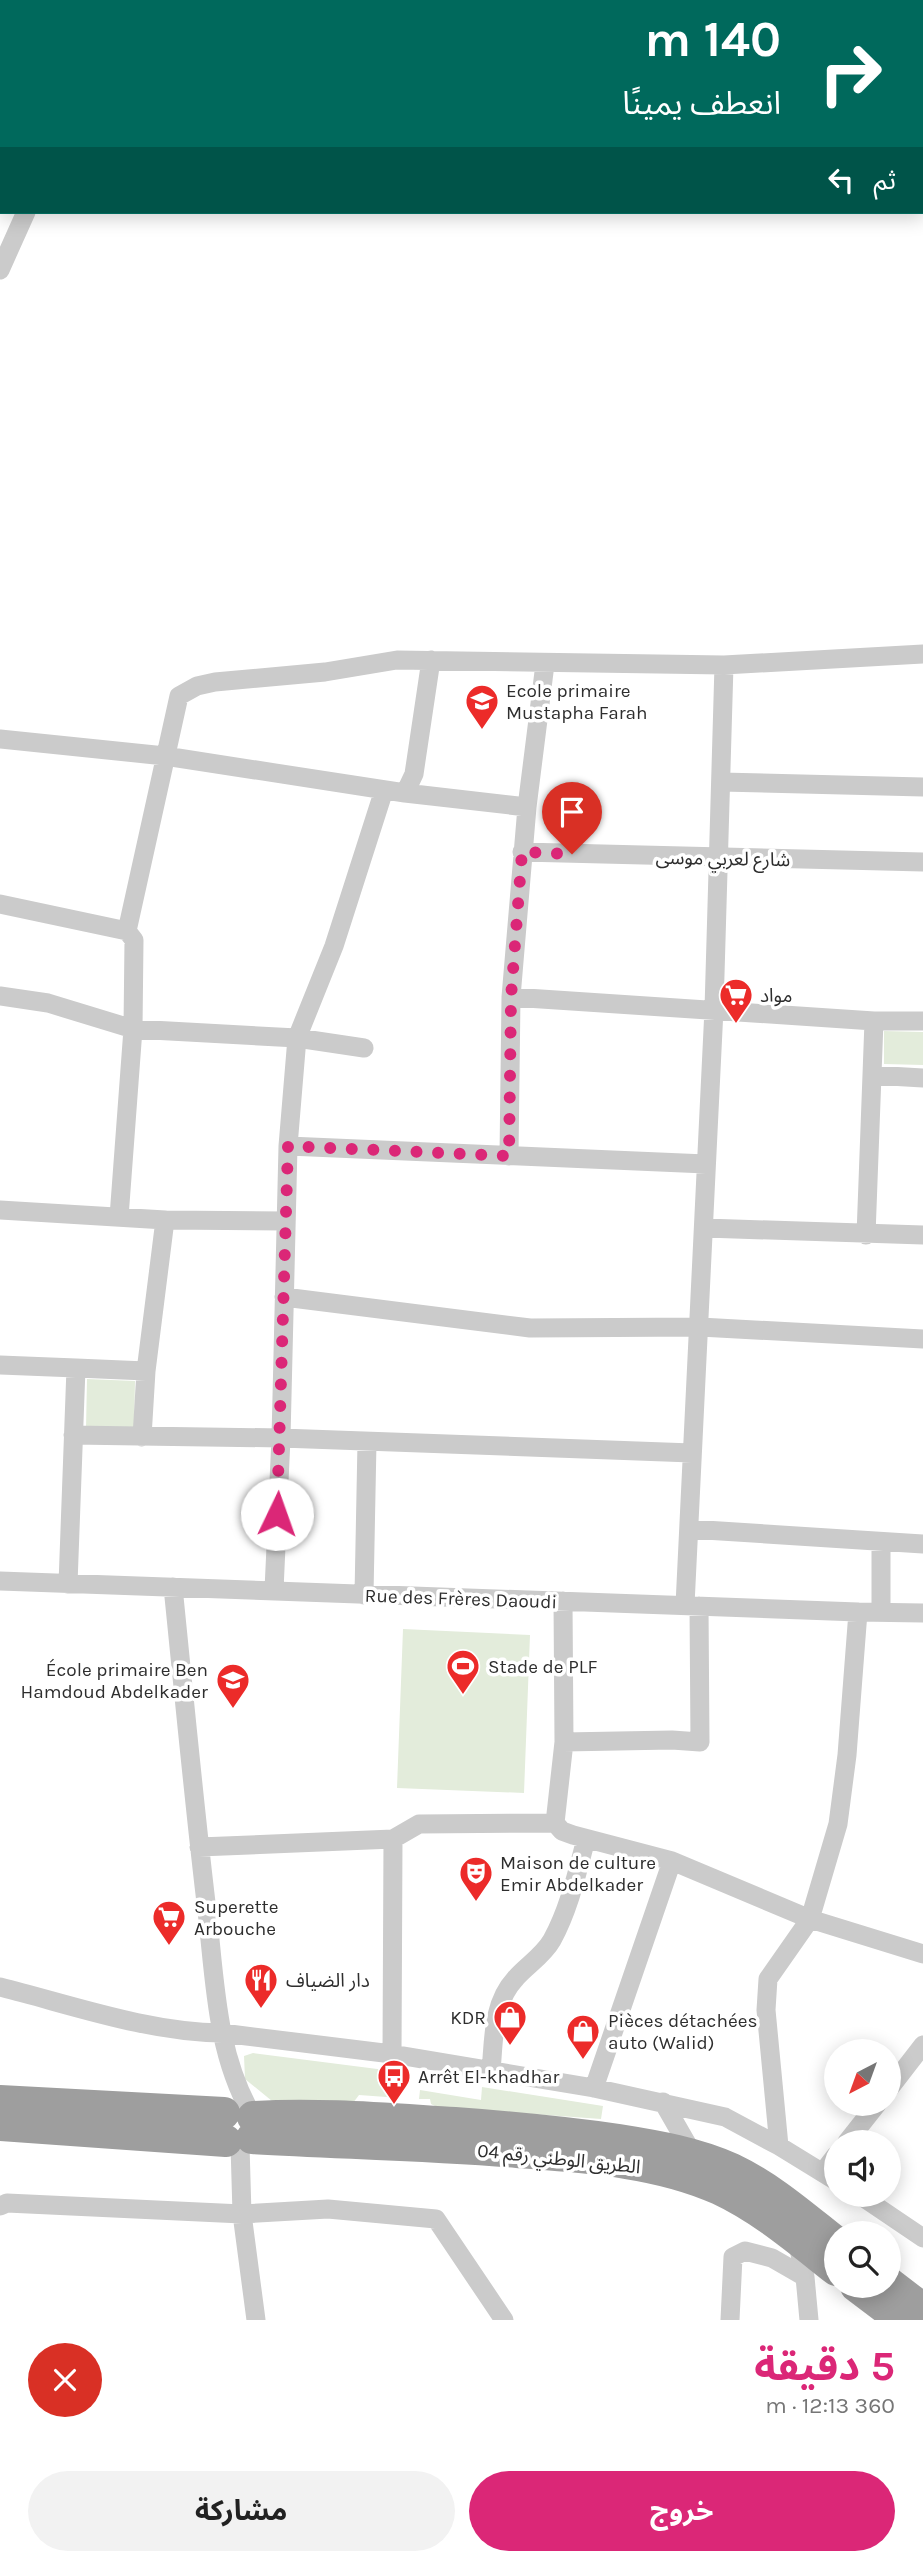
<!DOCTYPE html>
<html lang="ar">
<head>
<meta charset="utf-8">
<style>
  :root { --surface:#fff; --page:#f2f2f2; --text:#222; --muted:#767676; --accent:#db2777 }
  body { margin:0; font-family:Karla,"Noto Sans Arabic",sans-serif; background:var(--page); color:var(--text); direction:rtl; height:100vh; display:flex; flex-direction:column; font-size:26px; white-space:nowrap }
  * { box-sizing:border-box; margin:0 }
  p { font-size:23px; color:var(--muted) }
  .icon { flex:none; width:38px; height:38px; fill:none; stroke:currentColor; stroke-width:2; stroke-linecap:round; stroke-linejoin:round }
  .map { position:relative; height:2320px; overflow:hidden; direction:ltr }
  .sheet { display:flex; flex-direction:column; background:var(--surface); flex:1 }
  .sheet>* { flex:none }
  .top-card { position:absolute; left:0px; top:0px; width:924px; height:214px; box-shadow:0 4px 18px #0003; direction:rtl; background:#00695c; color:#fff; overflow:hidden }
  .needle { width:46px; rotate:221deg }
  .tools { position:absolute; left:824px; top:2039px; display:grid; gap:14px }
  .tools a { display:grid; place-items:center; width:77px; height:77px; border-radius:50%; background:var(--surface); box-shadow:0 4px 18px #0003; font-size:35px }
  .pin { position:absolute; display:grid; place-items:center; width:60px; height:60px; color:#fff; margin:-72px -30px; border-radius:50% 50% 50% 0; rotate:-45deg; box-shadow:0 0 7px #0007 }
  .pin .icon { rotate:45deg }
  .me { position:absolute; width:77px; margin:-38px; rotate:3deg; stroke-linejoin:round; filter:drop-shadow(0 0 5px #0008) }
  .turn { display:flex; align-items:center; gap:24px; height:147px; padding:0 28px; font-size:32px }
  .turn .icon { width:91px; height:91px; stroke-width:2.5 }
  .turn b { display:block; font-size:49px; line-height:60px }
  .then { display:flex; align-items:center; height:66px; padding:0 28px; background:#0003; gap:14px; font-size:26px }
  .round { display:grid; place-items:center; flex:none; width:74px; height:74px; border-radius:37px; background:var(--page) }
  .summary { display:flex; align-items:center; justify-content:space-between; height:119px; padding:0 28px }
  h1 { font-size:42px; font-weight:700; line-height:52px; color:var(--accent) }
  .button { display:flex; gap:14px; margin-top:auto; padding:14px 28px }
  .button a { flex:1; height:80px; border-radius:42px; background:var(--accent); color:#fff; font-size:28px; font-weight:700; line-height:80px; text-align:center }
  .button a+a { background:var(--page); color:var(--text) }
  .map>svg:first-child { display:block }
  .green { fill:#e3ecdb }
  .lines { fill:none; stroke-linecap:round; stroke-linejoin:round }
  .minor { stroke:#cbcbcb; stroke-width:19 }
  .trunk { stroke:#9e9e9e; stroke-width:32 }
  .route { stroke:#db2777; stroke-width:12; stroke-dasharray:0 21.6 }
  .labels { text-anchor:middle; stroke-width:7; stroke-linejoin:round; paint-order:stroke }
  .poi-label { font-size:19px; fill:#2e2e2e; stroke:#fff; text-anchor:start }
  .street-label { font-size:19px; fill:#2e2e2e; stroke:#fff }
</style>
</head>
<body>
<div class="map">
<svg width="923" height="2320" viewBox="0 0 923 2320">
  <rect width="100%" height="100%" fill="#fff"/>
  <path class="green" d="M884 1031 923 1032V1065L884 1064Z
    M87 1379 135 1381 134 1430 86 1429Z
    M403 1629 530 1635 524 1793 397 1788Z
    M253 2053 393 2071 392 2085 401 2086 400 2098 359 2095 353 2103 272 2101 245 2079 244 2056Z
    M482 2087 603 2106 601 2119 437 2107 431 2104 430 2099H419L420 2090 481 2100Z"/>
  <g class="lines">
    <path class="minor" d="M104 2V0
      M0 270 26 212
      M0 739 165 756 405 793 527 807 511 997 509 1156
      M721 782 923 787
      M405 793 414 774 431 660
      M527 807 545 664
      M522 852 923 862
      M0 904 127 931
      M0 996 48 1003 133 1029 297 1038 364 1048
      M511 997 874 1021H923
      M872 1075 923 1078
      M288 1146 706 1164
      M0 1210 165 1220 285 1221
      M119 1217 133 1029 134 940 127 931 179 696 197 686 215 682 325 672 397 660 724 665 923 654
      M705 1228 923 1235
      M866 1235 874 1021
      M284 1297 530 1328 700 1327 923 1339
      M0 1365 76 1368 68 1584
      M76 1368 146 1371
      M73 1435 281 1438 692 1453
      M142 1437 146 1371 165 1220
      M689 1529 923 1544
      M881 1542V1611
      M0 1581 858 1612 923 1613
      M173 1587C184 1695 194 1803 207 1911 215 1980 216 2052 251 2113
      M274 1590 281 1438 288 1146 297 1038 334 946 384 790
      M364 1595 367 1442
      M685 1605 714 1009 724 665
      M564 1742 672 1740 700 1742 699 1606
      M555 1823 562 1831 573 1835 672 1861 810 1919 923 1954
      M199 1847 393 1839 419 1824 555 1823 564 1742 563 1601
      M0 1987C72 2005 147 2032 222 2033L392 2054 594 2088 725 2117 779 2146 836 2181
      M392 2054 393 1839
      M491 2071C494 2040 492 2004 515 1979 526 1966 543 1956 552 1940 569 1909 577 1873 586 1839
      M594 2088 672 1861
      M889 2089 923 2045
      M663 2102 694 2156
      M847 2142 877 2104
      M240 2145 242 2214 256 2320
      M779 2146 766 2010 768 1979 810 1919 838 1824 847 1755 858 1612
      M823 2172 836 2155
      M858 2194 923 2238
      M0 2206 7 2203 242 2214 328 2209 436 2219 504 2320
      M805 2277 809 2320
      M730 2320 733 2257 745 2251 772 2258 805 2277 797 2240"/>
    <path class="trunk" d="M0 2101 224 2113
      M253 2117C320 2113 388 2119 455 2123 510 2127 564 2132 619 2140 657 2146 697 2153 732 2169 770 2187 803 2216 836 2242
      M0 2125 226 2141
      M252 2138C340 2143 428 2145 517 2152 583 2157 657 2161 719 2189 762 2209 799 2241 836 2270
      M889 2283 923 2309
      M856 2286 901 2320"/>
  </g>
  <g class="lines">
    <path class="route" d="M277 1514 288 1146 509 1156 511 997 522 852 572 854"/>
  </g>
  <defs>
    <symbol id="school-pin" viewBox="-11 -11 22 30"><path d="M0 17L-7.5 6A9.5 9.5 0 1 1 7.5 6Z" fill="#ec2b29" stroke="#fff"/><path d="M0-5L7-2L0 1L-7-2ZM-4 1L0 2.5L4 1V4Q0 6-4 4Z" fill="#fff"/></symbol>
    <symbol id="supermarket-pin" viewBox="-11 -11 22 30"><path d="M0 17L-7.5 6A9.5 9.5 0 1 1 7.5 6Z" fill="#ec2b29" stroke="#fff"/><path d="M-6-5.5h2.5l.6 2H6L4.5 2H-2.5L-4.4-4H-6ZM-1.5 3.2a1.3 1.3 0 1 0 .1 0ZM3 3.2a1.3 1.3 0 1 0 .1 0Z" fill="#fff"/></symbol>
    <symbol id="stadium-pin" viewBox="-11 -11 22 30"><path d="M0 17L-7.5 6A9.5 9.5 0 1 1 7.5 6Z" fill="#ec2b29" stroke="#fff"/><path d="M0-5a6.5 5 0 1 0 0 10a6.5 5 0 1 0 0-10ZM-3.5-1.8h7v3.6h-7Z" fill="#fff"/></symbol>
    <symbol id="theatre-pin" viewBox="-11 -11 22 30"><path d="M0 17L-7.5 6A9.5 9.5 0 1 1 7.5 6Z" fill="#ec2b29" stroke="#fff"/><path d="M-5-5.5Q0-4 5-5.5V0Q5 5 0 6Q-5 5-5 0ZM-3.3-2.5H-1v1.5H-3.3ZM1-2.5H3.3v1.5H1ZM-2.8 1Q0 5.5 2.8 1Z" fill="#fff"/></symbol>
    <symbol id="restaurant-pin" viewBox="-11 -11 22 30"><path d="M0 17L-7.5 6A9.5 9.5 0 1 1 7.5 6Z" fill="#ec2b29" stroke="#fff"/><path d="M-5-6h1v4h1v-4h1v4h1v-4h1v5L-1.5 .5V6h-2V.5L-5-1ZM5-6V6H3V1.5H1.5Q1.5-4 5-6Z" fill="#fff"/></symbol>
    <symbol id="shop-pin" viewBox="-11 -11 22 30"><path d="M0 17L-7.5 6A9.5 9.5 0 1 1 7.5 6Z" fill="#ec2b29" stroke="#fff"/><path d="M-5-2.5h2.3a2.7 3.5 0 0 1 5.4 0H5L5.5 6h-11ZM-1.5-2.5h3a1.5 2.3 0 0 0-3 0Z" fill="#fff"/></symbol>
    <symbol id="bus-pin" viewBox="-11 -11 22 30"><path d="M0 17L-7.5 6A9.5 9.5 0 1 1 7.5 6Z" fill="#ec2b29" stroke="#fff"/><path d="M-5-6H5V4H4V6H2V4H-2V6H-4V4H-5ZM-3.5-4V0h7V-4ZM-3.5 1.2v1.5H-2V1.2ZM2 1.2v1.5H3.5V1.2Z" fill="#fff"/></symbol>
  </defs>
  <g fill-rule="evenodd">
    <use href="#school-pin" x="463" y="682" width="38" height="52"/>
    <use href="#supermarket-pin" x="717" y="976" width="38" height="52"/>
    <use href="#stadium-pin" x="444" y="1647" width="38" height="52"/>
    <use href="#school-pin" x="214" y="1661" width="38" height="52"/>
    <use href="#theatre-pin" x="457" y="1854" width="38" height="52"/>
    <use href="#supermarket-pin" x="150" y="1898" width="38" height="52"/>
    <use href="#restaurant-pin" x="242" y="1961" width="38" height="52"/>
    <use href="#shop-pin" x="491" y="1998" width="38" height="52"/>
    <use href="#shop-pin" x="564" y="2012" width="38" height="52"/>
    <use href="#bus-pin" x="375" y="2057" width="38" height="52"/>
  </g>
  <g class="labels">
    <g class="poi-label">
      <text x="506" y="697">Ecole primaire<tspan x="506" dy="22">Mustapha Farah</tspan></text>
      <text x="760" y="1002">مواد</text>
      <text x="488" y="1673">Stade de PLF</text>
      <text x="208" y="1676" text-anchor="end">École primaire Ben<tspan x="208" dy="22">Hamdoud Abdelkader</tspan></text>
      <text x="500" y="1869">Maison de culture<tspan x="500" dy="22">Emir Abdelkader</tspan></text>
      <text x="194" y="1913">Superette<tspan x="194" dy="22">Arbouche</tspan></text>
      <text x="286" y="1987">دار الضياف</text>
      <text x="486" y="2024" text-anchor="end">KDR</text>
      <text x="608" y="2027">Pièces détachées<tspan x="608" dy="22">auto (Walid)</tspan></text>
      <text x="418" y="2083">Arrêt El-khadhar</text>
    </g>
    <g class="street-label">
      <text transform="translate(723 858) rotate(1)" y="7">شارع لعربي موسى</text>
      <text transform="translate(461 1598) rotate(2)" y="7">Rue des Frères Daoudi</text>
      <text transform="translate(559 2158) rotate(6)" y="7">الطريق الوطني رقم 04</text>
    </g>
  </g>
</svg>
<div class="tools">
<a><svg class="needle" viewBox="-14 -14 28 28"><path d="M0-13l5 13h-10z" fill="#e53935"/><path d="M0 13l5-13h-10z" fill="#767676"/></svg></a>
<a><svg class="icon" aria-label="sound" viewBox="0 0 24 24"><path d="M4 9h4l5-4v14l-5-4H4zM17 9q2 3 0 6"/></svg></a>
<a><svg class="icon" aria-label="search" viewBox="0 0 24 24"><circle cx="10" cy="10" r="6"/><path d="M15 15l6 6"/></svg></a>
</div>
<div class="pin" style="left:572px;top:854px;background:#d93025"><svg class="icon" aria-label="arrive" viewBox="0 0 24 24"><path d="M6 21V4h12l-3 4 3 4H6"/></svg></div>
<svg class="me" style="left:277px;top:1514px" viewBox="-20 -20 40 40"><circle r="19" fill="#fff"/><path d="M0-13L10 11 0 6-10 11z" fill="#db2777"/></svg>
<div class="top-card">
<div class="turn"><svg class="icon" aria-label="right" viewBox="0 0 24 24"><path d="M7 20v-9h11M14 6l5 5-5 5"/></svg><div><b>140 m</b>انعطف يمينًا</div></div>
<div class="then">ثم<svg class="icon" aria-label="left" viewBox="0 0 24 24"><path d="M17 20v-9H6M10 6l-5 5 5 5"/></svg></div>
</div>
</div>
<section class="sheet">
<div class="summary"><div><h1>5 دقيقة</h1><p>360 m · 12:13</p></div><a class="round" style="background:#d93025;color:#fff"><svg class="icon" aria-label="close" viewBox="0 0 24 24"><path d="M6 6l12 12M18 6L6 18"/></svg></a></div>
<div class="button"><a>خروج</a><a>مشاركة</a></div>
</section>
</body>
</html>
